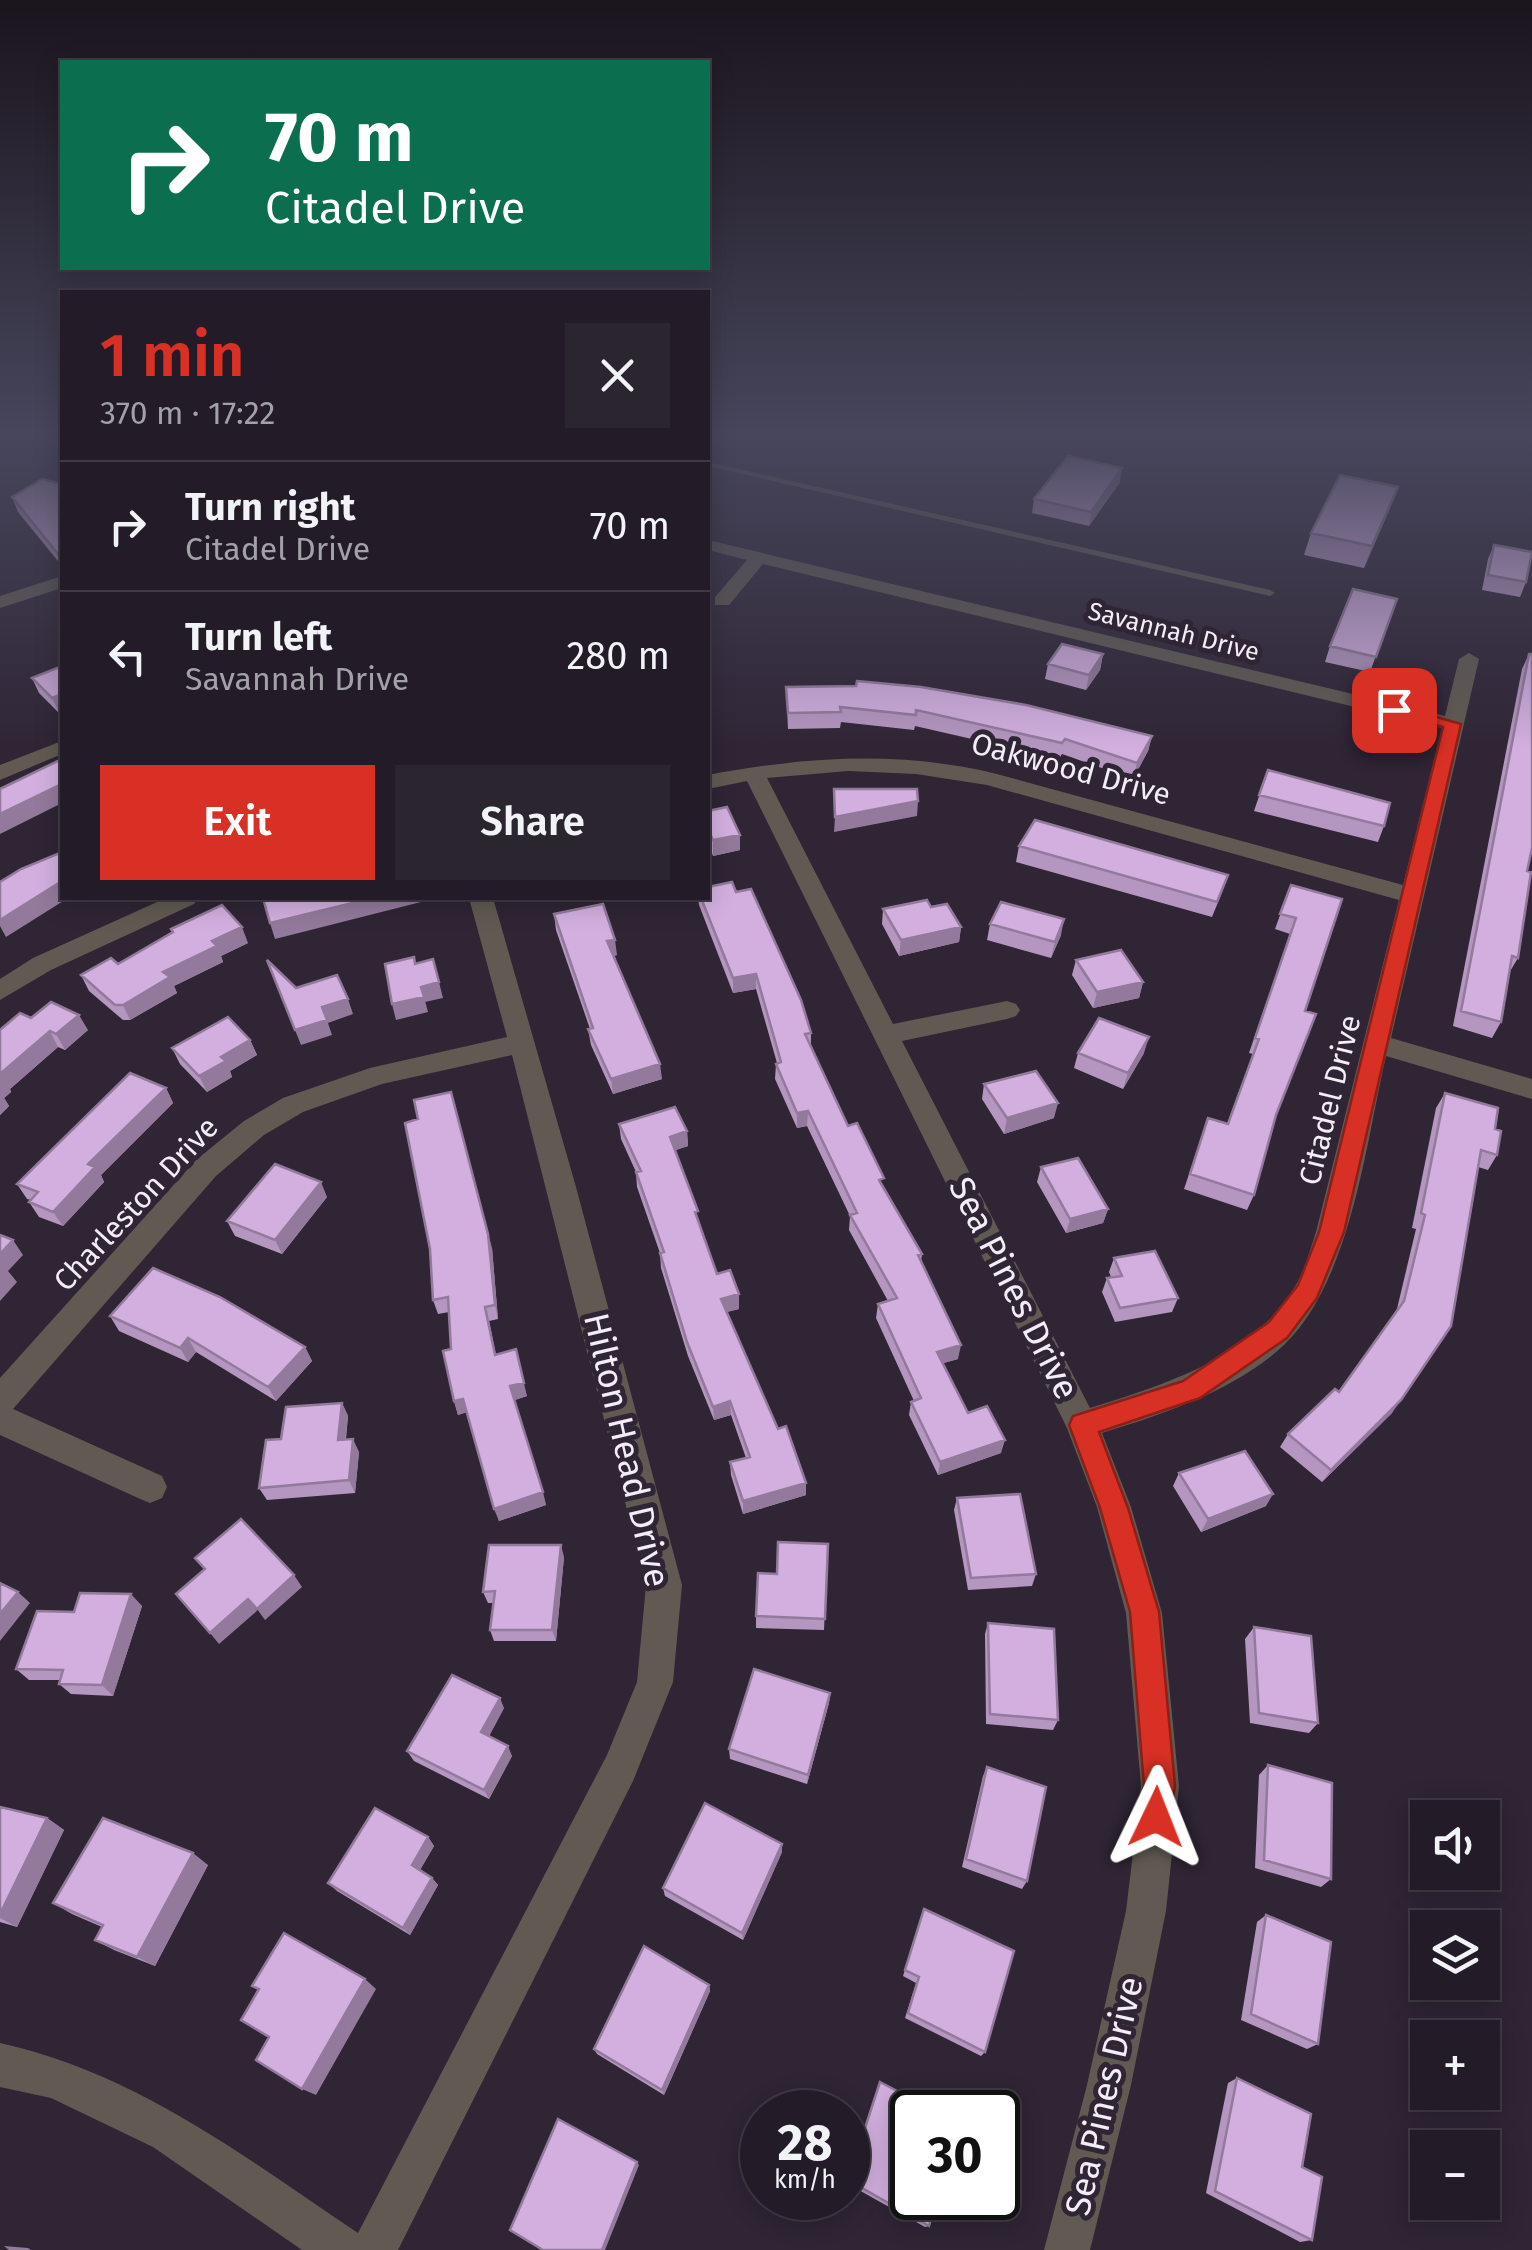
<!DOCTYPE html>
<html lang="en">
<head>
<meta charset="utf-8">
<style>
  :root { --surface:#231c28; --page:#2b2530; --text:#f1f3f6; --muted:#a3a1a8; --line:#403a45; --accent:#d93025 }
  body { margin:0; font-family:"Fira Sans",sans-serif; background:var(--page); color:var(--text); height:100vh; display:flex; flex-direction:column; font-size:38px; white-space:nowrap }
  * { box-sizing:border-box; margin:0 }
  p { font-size:32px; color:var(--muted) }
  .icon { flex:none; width:55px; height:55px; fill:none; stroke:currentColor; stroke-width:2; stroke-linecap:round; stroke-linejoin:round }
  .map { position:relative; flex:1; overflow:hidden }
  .drawer { position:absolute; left:60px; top:290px; width:650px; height:610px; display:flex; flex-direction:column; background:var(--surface); border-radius:0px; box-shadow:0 5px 25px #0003,0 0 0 2px var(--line) }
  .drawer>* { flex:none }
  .banner { position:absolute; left:60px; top:60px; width:650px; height:210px; border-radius:0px; box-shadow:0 5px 25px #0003,0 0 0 2px var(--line); background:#0b6e4f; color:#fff; overflow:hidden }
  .tools { position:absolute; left:1410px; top:1800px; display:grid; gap:20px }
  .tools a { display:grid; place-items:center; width:90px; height:90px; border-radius:0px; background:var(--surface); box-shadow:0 5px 25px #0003,0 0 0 2px var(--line); font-size:50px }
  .speed { position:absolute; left:740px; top:2090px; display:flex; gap:20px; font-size:50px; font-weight:700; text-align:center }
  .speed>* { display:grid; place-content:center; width:130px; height:130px; border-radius:50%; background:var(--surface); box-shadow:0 5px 25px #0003,0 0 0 2px var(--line); line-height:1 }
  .speed small { font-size:25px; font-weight:400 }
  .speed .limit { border:5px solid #111; border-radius:15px; background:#fff; color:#111 }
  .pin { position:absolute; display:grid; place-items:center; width:85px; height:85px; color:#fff; margin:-42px; border-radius:20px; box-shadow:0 5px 15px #0006 }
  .me { position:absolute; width:110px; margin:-55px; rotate:2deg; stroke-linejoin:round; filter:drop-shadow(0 0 8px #0008) }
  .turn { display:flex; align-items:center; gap:35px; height:210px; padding:0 40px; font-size:45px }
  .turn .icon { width:130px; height:130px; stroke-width:2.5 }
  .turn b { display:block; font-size:70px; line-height:85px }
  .round { display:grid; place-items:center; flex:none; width:105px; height:105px; border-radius:0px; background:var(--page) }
  .overview { display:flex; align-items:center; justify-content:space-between; height:170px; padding:0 40px }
  h1 { font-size:60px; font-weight:600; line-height:75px; color:var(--accent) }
  .button { display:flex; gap:20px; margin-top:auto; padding:20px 40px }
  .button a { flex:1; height:115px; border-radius:0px; background:var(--accent); color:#fff; font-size:40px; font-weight:600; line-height:115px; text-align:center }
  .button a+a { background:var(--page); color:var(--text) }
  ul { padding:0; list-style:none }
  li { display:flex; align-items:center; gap:30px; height:130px; padding:0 40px; border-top:2px solid var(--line) }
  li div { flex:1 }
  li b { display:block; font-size:38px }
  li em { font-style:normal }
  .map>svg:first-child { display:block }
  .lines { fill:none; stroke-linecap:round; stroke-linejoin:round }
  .service { fill:#605a52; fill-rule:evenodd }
  .minor { fill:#605a52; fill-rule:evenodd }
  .wall { fill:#b596c0 }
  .shaded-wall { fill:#937a9c }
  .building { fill:#d2afdf; stroke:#937a9c; stroke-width:2.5 }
  .route { fill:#d93025; stroke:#8d1f18; stroke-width:2.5 }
  .labels { text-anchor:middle; stroke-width:10; stroke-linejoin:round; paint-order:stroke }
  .far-street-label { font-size:25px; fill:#f3edf7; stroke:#2f2535 }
  .street-label { font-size:30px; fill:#f3edf7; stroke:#2f2535 }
  .near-street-label { font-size:35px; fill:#f3edf7; stroke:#2f2535 }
</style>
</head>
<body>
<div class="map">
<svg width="1532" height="2250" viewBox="0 0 1532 2250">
  <rect width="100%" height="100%" fill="#2f2535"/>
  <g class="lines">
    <path class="service" d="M708 462 1270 590 1275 593 1270 596 708 466Z"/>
    <path class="minor" d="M708 540 1445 716 1459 659 1469 653 1479 659 1391 1038 1532 1079V1099L1386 1056C1365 1147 1350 1292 1275 1353 1225 1394 1162 1414 1102 1433L1131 1507 1162 1613 1179 1786 1166 1911 1131 2085 1090 2250H1044L1087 2085 1126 1911 1141 1786 1126 1613 1097 1507 1067 1428 747 781 708 789V775C803 757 900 750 997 774L1403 885 1442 728 763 564 729 605H715V597L747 560 708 550ZM848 771 916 774 987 785 1399 900 1316 1232C1310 1249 1306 1267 1297 1283 1255 1357 1166 1384 1090 1408L902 1041 1007 1019 1016 1016 1020 1010 1016 1004 1007 1001 893 1024 767 778Z
      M62 576V588L0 608V596Z
      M62 741V754L0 780V765Z
      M166 898H198L194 904 51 970 0 1000V979L33 958Z
      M469 898H493L576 1187 682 1585 673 1682 633 1781 398 2250H302L153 2147 51 2098 0 2087V2043C136 2073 245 2157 358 2233L607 1755 637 1682 646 1585 512 1055 382 1084 303 1112 264 1135 216 1176 13 1409 162 1476 167 1487 162 1498 150 1503 138 1498 0 1435V1378L196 1160 244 1121 283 1098 370 1068 507 1037Z"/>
  </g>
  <path class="wall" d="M1120 482 1089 526 1032 513 1034 499Z
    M62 484V566L18 512 12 497Z
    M1390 508 1364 568 1304 555 1311 533Z
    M1494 545 1526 582 1520 597 1482 590 1488 559Z
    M1397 599 1370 672 1325 662 1330 646Z
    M1103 654 1100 670 1086 690 1045 679 1048 664Z
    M1529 654 1527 871 1518 958 1509 973 1501 1022 1492 1038 1453 1026 1522 669Z
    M62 666 59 713 39 693 32 678Z
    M786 687 1152 736 1148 751 1133 779 1062 754 1059 759 915 726 914 730 841 722 840 728 788 729Z
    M1268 770 1384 826 1378 842 1254 811Z
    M708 811 740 850 713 856 708 843Z
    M1019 846 1223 890 1212 917 1016 862Z
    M1291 885 1305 1011 1254 1195 1247 1210 1184 1189 1208 1118 1227 1124 1253 1054 1249 1053 1290 934 1275 929Z
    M736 892 811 1033V1045L848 1126 922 1254 921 1262 958 1359 943 1363 968 1413 1001 1453 938 1475 909 1415 911 1402 914 1401 876 1318 878 1304 888 1301 849 1230 850 1216 807 1126 797 1128 775 1079 776 1064 777 1063 756 989 733 993 699 905 698 898Z
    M931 907 961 927 959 942 899 956 882 924 883 909Z
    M554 914 617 955 613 956 662 1079 613 1094 591 1045 588 1029H590L556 930Z
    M990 924 1061 935 1051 958 987 940Z
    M171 929 248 943 221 956 223 962 174 986 177 993 130 1020H123L89 991 81 975 118 964 172 933Z
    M1076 960 1143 982 1139 998 1093 1008 1072 975Z
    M31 1018 88 1030 65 1050 58 1047 10 1089 11 1092 4 1098 9 1106 0 1115V1030Z
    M250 1040 257 1055 230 1071 232 1077 207 1092 180 1064 172 1048Z
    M1078 1053H1144L1123 1089 1074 1068Z
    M984 1084 1054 1118 1004 1134 982 1099Z
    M166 1088 173 1103 101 1175 104 1182 63 1226 39 1217 29 1202 31 1200 27 1199 17 1184Z
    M1445 1093 1495 1129 1497 1155 1488 1170 1478 1167 1392 1413 1322 1482 1280 1447 1288 1434 1339 1392 1396 1313 1416 1229 1412 1228 1436 1108Z
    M619 1124 687 1131 688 1146 675 1150 717 1274 739 1294V1309L727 1312 778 1429 806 1483V1495L743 1514 731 1475 730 1462 746 1458 731 1415 714 1420 688 1356 661 1268 660 1253 637 1187 636 1172 621 1139Z
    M1041 1167 1108 1209 1103 1223 1066 1233 1037 1182Z
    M327 1197 282 1254 235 1236 227 1221Z
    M492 1248 498 1319 489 1321 496 1355 527 1396 515 1400 546 1505 499 1521 467 1412 458 1415 454 1401 449 1312 438 1314 433 1300Z
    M1114 1258 1178 1298 1172 1312 1115 1322 1102 1292 1107 1278 1111 1277 1109 1272Z
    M110 1316 305 1347 312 1361 276 1401 196 1352 188 1362 119 1331Z
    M342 1403 348 1416 346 1439 359 1452 355 1493 267 1500 259 1488 281 1439Z
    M1179 1473 1266 1506 1201 1532 1173 1486Z
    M957 1498 1036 1574 1032 1586 968 1590 954 1510Z
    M828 1544 824 1630 756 1628V1616Z
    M564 1557 556 1641H494L490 1630 493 1603H488L483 1592Z
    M142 1606 113 1696 71 1694 59 1684 60 1680H29L16 1669 74 1612Z
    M988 1623 1058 1720 1053 1730 986 1724 985 1634Z
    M1254 1627 1318 1723 1309 1733 1250 1723 1245 1639Z
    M830 1693 829 1703 807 1784 730 1759 729 1749Z
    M504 1708 489 1736 512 1756 489 1799 414 1761 407 1751Z
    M1268 1765 1331 1879 1321 1887 1255 1868 1259 1775Z
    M987 1767 1027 1881 1022 1889 962 1867 983 1776Z
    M0 1807 47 1818 64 1830 17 1927 0 1922Z
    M428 1837 434 1846 420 1870 432 1878 438 1885 410 1935 337 1891 328 1883Z
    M782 1844V1852L743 1940 665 1896 663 1888Z
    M208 1865 155 1966 114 1950 95 1940 102 1927 72 1914 53 1903Z
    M1266 1915 1318 2044 1307 2049 1241 2020 1257 1922Z
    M922 1916 985 2052 981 2056 905 2018 916 1983 903 1976Z
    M709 1985 710 1991 664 2095 597 2054 594 2049Z
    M1237 2078 1302 2167 1312 2240 1300 2242 1206 2193 1228 2083Z
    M880 2082 929 2226 925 2227 848 2184V2176Z"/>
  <path class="shaded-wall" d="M1122 468 1120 482 1089 526 1091 512Z
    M1398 487 1390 508 1364 568 1372 546Z
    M1103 654 1100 670 1086 690 1089 675Z
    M62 694V712L59 713 52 698Z
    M1152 736 1148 751 1133 779 1137 763Z
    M62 784V803L0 834V814Z
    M918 801 917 816 834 832 835 817Z
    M740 835V850L713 856V840Z
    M62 881V898H68L6 937 0 926V920Z
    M373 898H419L421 902 275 939 270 923Z
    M1064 919 1061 935 1051 958 1055 942Z
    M242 927 248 943 221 956 223 962 174 986 177 993 130 1020 123 1005 163 972 212 941Z
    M961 927 959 942 899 956 901 940Z
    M615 940 617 955 609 957 607 941Z
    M756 974V989L733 993V978Z
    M439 982 443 998 425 1002 421 987Z
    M1143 982 1139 998 1093 1008 1097 992Z
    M424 997 428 1012 396 1020 392 1004Z
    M348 999 353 1014 328 1023 332 1035 301 1045 295 1030 322 1007Z
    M79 1015 88 1030 65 1050 56 1034Z
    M50 1031 58 1047 10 1089 11 1092 4 1098 9 1106 0 1115V1074Z
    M1149 1037 1144 1053 1123 1089 1128 1073Z
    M250 1040 257 1055 230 1071 232 1077 207 1092 199 1076 221 1057Z
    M660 1064 662 1079 613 1094 611 1079Z
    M166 1088 173 1103 101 1175 104 1182 63 1226 53 1212 88 1164Z
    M451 1092 492 1248 498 1319 495 1305Z
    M1058 1103 1054 1118 1004 1134 1007 1118Z
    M808 1111 807 1126 797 1128V1113Z
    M687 1131 688 1146 671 1152 670 1137Z
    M321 1182 327 1197 282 1254 275 1240Z
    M1108 1209 1103 1223 1066 1233 1070 1219Z
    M13 1240 23 1255 8 1271 17 1282 0 1301V1254Z
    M739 1294V1309L722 1313 721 1299Z
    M188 1338 196 1352 188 1362 180 1348Z
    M961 1345 958 1359 934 1366 937 1352Z
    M305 1347 312 1361 276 1401 268 1387Z
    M519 1363 527 1396 514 1400 510 1386Z
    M463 1399 467 1412 458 1415 454 1401Z
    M1401 1400 1392 1413 1322 1482 1331 1470Z
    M730 1401 731 1415 714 1420 713 1407Z
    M342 1403 348 1416 344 1453 338 1440Z
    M353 1439 359 1452 355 1493 349 1480Z
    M1005 1440 1001 1453 938 1475 940 1462Z
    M806 1483V1495L743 1514V1501Z
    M543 1492 546 1505 499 1521 494 1509Z
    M1273 1494 1266 1506 1201 1532 1208 1519Z
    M561 1545 564 1557 556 1641 552 1630Z
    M294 1575 302 1587 265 1620 257 1609Z
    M18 1592 30 1603 0 1641V1614Z
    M131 1594 142 1606 113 1696 102 1685Z
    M248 1599 257 1611 219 1644 210 1633Z
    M830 1693 829 1703 807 1784 808 1775Z
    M500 1698 504 1708 486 1742 481 1732Z
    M508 1746 512 1756 489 1799 484 1790Z
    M47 1818 64 1830 17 1927 0 1918V1914Z
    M428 1837 434 1846 418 1873 412 1865Z
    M782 1844V1852L743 1940 742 1933Z
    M193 1853 208 1865 155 1966 137 1957Z
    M432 1878 438 1885 410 1935 403 1928Z
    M365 1979 376 1989 316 2095 302 2089Z
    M709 1985 710 1991 664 2095 662 2090Z
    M637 2162 639 2165 605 2250H602Z
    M4 2246 28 2248 31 2250H9Z"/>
  <path class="building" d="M1068 456 1122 468 1091 512 1034 499Z
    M1340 475 1398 487 1372 546 1311 533Z
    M42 479 62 484V499L59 501 62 506V559L12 497Z
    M1494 545 1532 552 1526 582 1488 575Z
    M1353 589 1397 599 1376 657 1330 646Z
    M1062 644 1103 654 1089 675 1048 664Z
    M1529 654H1532V848L1527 871 1531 872 1518 958 1512 956 1501 1022 1461 1011Z
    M62 666V694L52 698 32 678Z
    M857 681 921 687 1026 705 1152 736 1137 763 1065 739 1062 743 916 710V715L840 707 841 712 788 713 786 687 856 686Z
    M62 759V784L0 814V789Z
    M1268 770 1390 803 1384 826 1259 795Z
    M834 789H917L918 801 835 817Z
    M727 807 740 835 713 840 708 829V811Z
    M1035 820 1228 875 1217 902 1019 846Z
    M62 852V881L0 920V882L21 869Z
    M732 882 736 892 751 889 801 1000 811 1033 805 1034 848 1126 857 1123 884 1178 879 1180 922 1254 918 1255 961 1345 937 1352 968 1413 987 1406 1005 1440 940 1462 911 1402 921 1398 878 1304 897 1298 850 1215 857 1213 808 1111 797 1113 776 1064 781 1062 756 974 733 978 701 898H708V887Z
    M1291 885 1342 899 1305 1011 1316 1014 1276 1115 1254 1195 1190 1174 1208 1118 1228 1124 1259 1039 1255 1038 1296 918 1280 914Z
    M263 898H373L270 923Z
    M927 900 931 907 947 904 961 927 901 940 883 909Z
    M1001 902 1064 919 1055 942 990 924Z
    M603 904 615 940 607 941 660 1064 611 1079 588 1029 593 1028 554 914Z
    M222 905 242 927 212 941 217 946 163 972 170 977 123 1005H115L81 975 111 958 118 964 173 932 171 929Z
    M1121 950 1143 982 1097 992 1076 960Z
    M414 957 415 964 433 959 439 982 421 987 424 997 392 1004 385 964Z
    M267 960 296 988 337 975 348 999 322 1007 327 1020 295 1030Z
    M51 1002 79 1015 56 1034 50 1031 0 1074V1030L20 1013 31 1018Z
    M228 1017 250 1040 221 1057 226 1061 199 1076 172 1048Z
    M1099 1018 1149 1037 1128 1073 1078 1053Z
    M1036 1071 1058 1103 1007 1118 984 1084Z
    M130 1073 166 1088 88 1164 95 1167 53 1212 29 1202 38 1192 17 1184Z
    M451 1092 488 1234 495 1305 485 1307 495 1355 516 1349 524 1383 510 1386 543 1492 494 1509 463 1399 454 1401 443 1351 451 1349 448 1297 433 1300 430 1249 405 1123 418 1119 414 1100Z
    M1445 1093 1498 1108 1495 1129 1501 1131 1497 1155 1481 1150 1451 1326 1401 1400 1331 1470 1288 1434 1335 1389 1339 1392 1404 1301 1425 1215 1421 1213Z
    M675 1107 687 1131 670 1137 698 1211 695 1212 717 1274 730 1270 739 1294 721 1299 778 1429 786 1426 806 1483 743 1501 730 1462 750 1457 730 1401 713 1407 687 1342 660 1253 664 1252 636 1172 641 1171 619 1124Z
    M1078 1158 1108 1209 1070 1219 1041 1167Z
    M275 1164 321 1182 275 1240 227 1221Z
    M0 1235 13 1240 0 1254Z
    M1155 1251 1178 1298 1120 1308 1107 1278 1122 1276 1114 1258Z
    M153 1268 220 1297 305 1347 268 1387 188 1338 180 1348 110 1316Z
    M342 1403 338 1440 353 1439 349 1480 259 1488 266 1440 281 1439 286 1407Z
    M1245 1451 1273 1494 1208 1519 1179 1473Z
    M1020 1494 1036 1574 971 1578 957 1498Z
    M241 1519 294 1575 257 1609 248 1599 210 1633 176 1594 205 1569 195 1558Z
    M778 1542 828 1544 825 1619 756 1616 758 1573 777 1574Z
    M489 1545H561L552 1630H490L495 1591 483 1592Z
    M0 1583 18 1592 0 1614Z
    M80 1593 131 1594 102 1685 59 1684 63 1670 16 1669 37 1611 74 1612Z
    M988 1623 1054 1629 1058 1720 990 1714Z
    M1254 1627 1311 1636 1318 1723 1259 1713Z
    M754 1669 830 1693 808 1775 729 1749Z
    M452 1675 500 1698 481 1732 508 1746 484 1790 407 1751Z
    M1268 1765 1332 1783 1331 1879 1264 1860Z
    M987 1767 1046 1787 1027 1881 966 1859Z
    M705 1803 782 1844 742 1933 663 1888Z
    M0 1807 47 1818 0 1914Z
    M375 1808 428 1837 412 1865 432 1878 403 1928 328 1883Z
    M103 1818 193 1853 137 1957 95 1940 103 1925 53 1903Z
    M924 1909 1014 1951 985 2052 908 2013 919 1977 905 1970Z
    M1266 1915 1331 1942 1318 2044 1251 2014Z
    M284 1933 365 1979 302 2089 256 2060 269 2037 241 2020 259 1989 252 1986Z
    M644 1946 709 1985 662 2090 594 2049Z
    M1237 2078 1311 2114 1302 2167 1322 2177 1312 2240 1215 2191Z
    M880 2082 937 2112H912V2198H937L929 2226 848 2180Z
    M558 2119 637 2162 602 2250H543L510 2230Z"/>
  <linearGradient id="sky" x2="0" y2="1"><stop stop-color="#1a141d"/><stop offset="0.58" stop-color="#47465c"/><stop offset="1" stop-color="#47465c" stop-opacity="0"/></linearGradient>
  <rect width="1532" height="749" fill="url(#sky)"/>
  <path class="route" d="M1394 705 1461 724 1344 1232 1317 1298 1287 1338 1200 1398 1099 1432 1128 1508 1159 1612 1175 1786 1168 1829 1156 1833 1145 1829 1140 1817 1144 1786 1130 1612 1100 1508 1069 1425 1073 1416 1183 1381 1269 1322 1298 1285 1319 1232 1443 727 1388 714 1386 710Z"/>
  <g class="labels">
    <g class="far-street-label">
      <text transform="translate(1174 631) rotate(14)" y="9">Savannah Drive</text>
    </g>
    <g class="street-label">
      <text transform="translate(1071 769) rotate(15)" y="10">Oakwood Drive</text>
      <text transform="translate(1330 1100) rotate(-76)" y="10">Citadel Drive</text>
      <text transform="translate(136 1204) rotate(-47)" y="10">Charleston Drive</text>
    </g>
    <g class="near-street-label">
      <text transform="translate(1014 1288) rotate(63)" y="12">Sea Pines Drive</text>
      <text transform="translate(627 1450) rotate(77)" y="12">Hilton Head Drive</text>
      <text transform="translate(1104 2096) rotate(-77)" y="12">Sea Pines Drive</text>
    </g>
  </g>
</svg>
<div class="tools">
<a><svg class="icon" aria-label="sound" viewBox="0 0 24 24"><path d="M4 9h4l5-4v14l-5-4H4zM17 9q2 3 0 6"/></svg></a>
<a><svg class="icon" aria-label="layers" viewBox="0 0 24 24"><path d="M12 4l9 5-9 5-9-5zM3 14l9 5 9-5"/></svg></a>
<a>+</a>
<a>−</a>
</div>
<div class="speed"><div>28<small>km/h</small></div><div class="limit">30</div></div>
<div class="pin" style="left:1394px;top:710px;background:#d93025"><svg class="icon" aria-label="arrive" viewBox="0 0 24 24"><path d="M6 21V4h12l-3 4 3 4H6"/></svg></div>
<svg class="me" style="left:1156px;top:1817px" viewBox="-20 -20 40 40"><path d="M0-17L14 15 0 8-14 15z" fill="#d93025" stroke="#fff" stroke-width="4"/></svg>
<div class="banner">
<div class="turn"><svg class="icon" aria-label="right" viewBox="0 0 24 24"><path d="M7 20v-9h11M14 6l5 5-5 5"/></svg><div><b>70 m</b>Citadel Drive</div></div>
</div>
<section class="drawer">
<div class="overview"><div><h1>1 min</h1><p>370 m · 17:22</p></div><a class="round"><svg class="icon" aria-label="close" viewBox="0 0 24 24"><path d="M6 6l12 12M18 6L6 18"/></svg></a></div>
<ul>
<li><svg class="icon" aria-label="right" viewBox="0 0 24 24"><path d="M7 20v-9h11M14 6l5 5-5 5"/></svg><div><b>Turn right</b><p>Citadel Drive</p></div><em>70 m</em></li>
<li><svg class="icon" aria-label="left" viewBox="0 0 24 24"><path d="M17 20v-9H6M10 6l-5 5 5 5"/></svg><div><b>Turn left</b><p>Savannah Drive</p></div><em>280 m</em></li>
</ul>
<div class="button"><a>Exit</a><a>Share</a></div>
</section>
</div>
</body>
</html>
